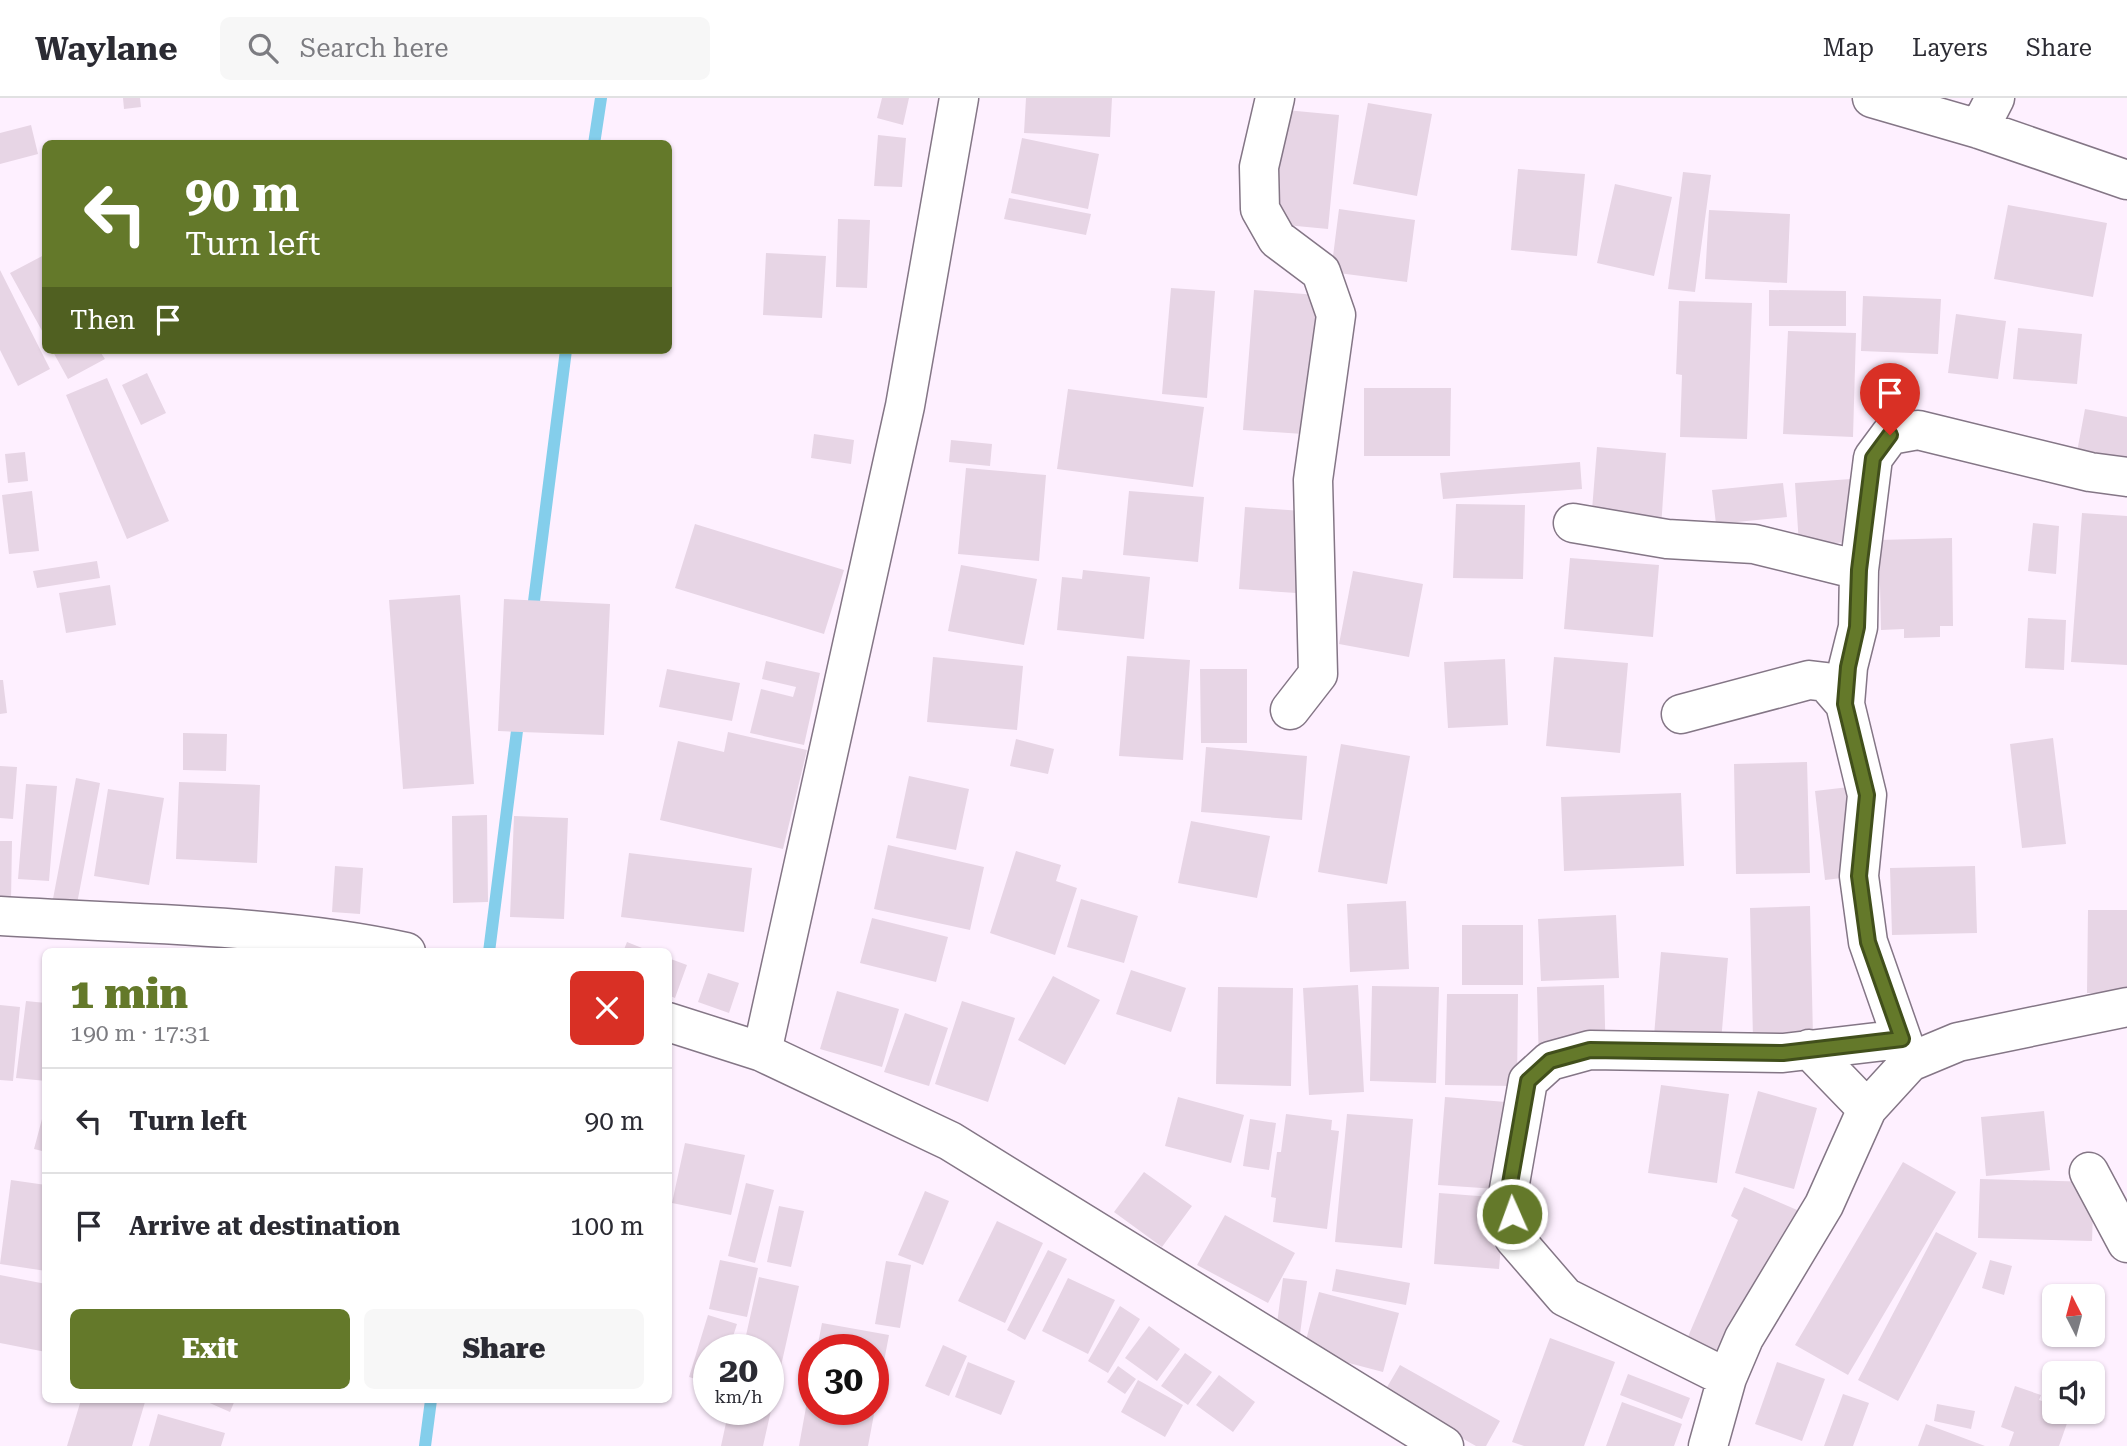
<!DOCTYPE html>
<html lang="en">
<head>
<meta charset="utf-8">
<style>
  :root { --surface:#fff; --page:#f7f7f7; --text:#2b2b33; --muted:#7c7c81; --line:#e1e1e2; --accent:#64792a }
  body { margin:0; font-family:"Roboto Serif",serif; background:var(--page); color:var(--text); height:100vh; display:flex; flex-direction:column; font-size:26px; white-space:nowrap }
  * { box-sizing:border-box; margin:0 }
  p { font-size:23px; color:var(--muted) }
  .icon { flex:none; width:38px; height:38px; fill:none; stroke:currentColor; stroke-width:2; stroke-linecap:round; stroke-linejoin:round }
  .map { position:relative; flex:1; overflow:hidden }
  .panel { position:absolute; left:42px; top:850px; width:630px; height:455px; display:flex; flex-direction:column; background:var(--surface); border-radius:10px; box-shadow:0 2px 5px #0004 }
  .panel>* { flex:none }
  .banner { position:absolute; left:42px; top:42px; width:630px; height:214px; border-radius:10px; box-shadow:0 2px 5px #0004; background:#64792a; color:#fff; overflow:hidden }
  .needle { width:46px; rotate:354deg }
  .buttons { position:absolute; left:2042px; top:1186px; display:grid; gap:14px }
  .buttons a { display:grid; place-items:center; width:63px; height:63px; border-radius:10px; background:var(--surface); box-shadow:0 2px 5px #0004; font-size:35px }
  .speed { position:absolute; left:693px; top:1236px; display:flex; gap:14px; font-size:35px; font-weight:700; text-align:center }
  .speed>* { display:grid; place-content:center; width:91px; height:91px; border-radius:50%; background:var(--surface); box-shadow:0 2px 5px #0004; line-height:1 }
  .speed small { font-size:18px; font-weight:400 }
  .speed .limit { border:10px solid #d22; background:#fff; color:#111 }
  .pin { position:absolute; display:grid; place-items:center; width:60px; height:60px; color:#fff; margin:-72px -30px; border-radius:50% 50% 50% 0; rotate:-45deg; box-shadow:0 0 7px #0007 }
  .pin .icon { rotate:45deg }
  .me { position:absolute; width:77px; margin:-38px; rotate:358deg; stroke-linejoin:round; filter:drop-shadow(0 0 5px #0008) }
  .turn { display:flex; align-items:center; gap:24px; height:147px; padding:0 28px; font-size:32px }
  .turn .icon { width:91px; height:91px; stroke-width:2.5 }
  .turn b { display:block; font-size:49px; line-height:60px }
  .then { display:flex; align-items:center; height:66px; padding:0 28px; background:#0003; gap:14px; font-size:26px }
  .round { display:grid; place-items:center; flex:none; width:74px; height:74px; border-radius:10px; background:var(--page) }
  .headline { display:flex; align-items:center; justify-content:space-between; height:119px; padding:0 28px }
  h1 { font-size:42px; font-weight:800; line-height:52px; color:var(--accent) }
  .primary-button { display:flex; gap:14px; margin-top:auto; padding:14px 28px }
  .primary-button a { flex:1; height:80px; border-radius:10px; background:var(--accent); color:#fff; font-size:28px; font-weight:800; line-height:80px; text-align:center }
  .primary-button a+a { background:var(--page); color:var(--text) }
  ul { padding:0; list-style:none }
  li { display:flex; align-items:center; gap:21px; height:105px; padding:0 28px; border-top:2px solid var(--line) }
  li div { flex:1 }
  li b { display:block; font-size:26px }
  li em { font-style:normal }
  header { display:flex; align-items:center; gap:42px; box-sizing:border-box; height:98px; padding:0 35px; background:var(--surface); border-bottom:2px solid var(--line) }
  header strong { font-size:33px }
  nav { display:flex; gap:38px; margin-inline-start:auto; font-size:24px }
  .search { width:490px; height:63px; background:var(--page); display:flex; align-items:center; gap:18px; box-sizing:border-box; padding:0 24px; border-radius:10px; color:var(--muted); font-size:26px }
  .map>svg:first-child { display:block }
  .lines { fill:none; stroke-linecap:round; stroke-linejoin:round }
  .stream { stroke:#84ceeb; stroke-width:12 }
  .building { fill:#e7d5e5 }
  .minor-casing { stroke:#847686; stroke-width:41 }
  .minor { stroke:#fff; stroke-width:38 }
  .route-casing { stroke:#414f1b; stroke-width:18 }
  .route { stroke:#64792a; stroke-width:12 }
</style>
</head>
<body>
<header>
<strong>Waylane</strong>
<div class="search"><svg class="icon" aria-label="search" viewBox="0 0 24 24"><circle cx="10" cy="10" r="6"/><path d="M15 15l6 6"/></svg>Search here</div>
<nav><a>Map</a><a>Layers</a><a>Share</a></nav>
</header>
<div class="map">
<svg width="2127" height="1348" viewBox="0 0 2127 1348">
  <rect width="100%" height="100%" fill="#fef0ff"/>
  <g class="lines">
    <path class="stream" d="M594 46 601 0
      M532 519 566 252
      M489 854 519 617
      M425 1348 431 1302"/>
  </g>
  <path class="building" d="M123 0H140L141 9 124 11Z
    M882 0H909L903 27 877 20Z
    M1026 0H1112L1110 39 1024 35Z
    M1368 5 1432 16 1417 98 1353 86Z
    M1275 11 1339 17 1328 131 1264 125Z
    M31 27 38 56 0 66V35Z
    M878 37 906 40 902 89 874 88Z
    M1022 40 1099 56 1088 111 1011 95Z
    M1518 71 1585 76 1577 158 1511 152Z
    M1683 74 1711 77 1695 194 1668 191Z
    M1615 86 1672 99 1654 178 1597 165Z
    M1009 100 1091 116 1086 137 1004 121Z
    M2008 107 2107 125 2093 199 1994 181Z
    M1339 111 1415 122 1407 184 1331 174Z
    M1709 112 1790 116 1787 185 1705 181Z
    M838 121 870 122 867 190 836 189Z
    M766 155 826 158 822 220 763 217Z
    M46 156V240L10 175Z
    M0 172 50 271 18 288 0 252Z
    M1171 190 1215 193 1207 300 1162 296Z
    M1254 192 1329 198 1318 337 1243 332Z
    M1769 192 1846 193V228H1769Z
    M1863 198 1941 201 1938 256 1861 253Z
    M1679 203 1752 205 1747 341 1680 339 1682 277 1676 276Z
    M1956 216 2006 223 1998 281 1948 275Z
    M2018 230 2082 236 2077 286 2013 281Z
    M1788 233 1856 235 1853 339 1783 336Z
    M52 252H99L105 261 68 281Z
    M147 275 166 315 141 327 122 287Z
    M107 280 169 423 127 441 66 297Z
    M1364 290H1451L1450 358H1364Z
    M1068 291 1204 309 1193 389 1057 371Z
    M2085 311 2127 319V380L2074 370Z
    M814 336 854 342 851 366 811 360Z
    M951 342 992 346 990 368 949 364Z
    M1597 349 1666 355 1661 430 1591 425Z
    M25 354 28 383 8 385 5 356Z
    M1580 364 1582 391 1443 401 1440 375Z
    M966 370 1046 377 1039 463 958 456Z
    M1865 380 1869 443 1799 447 1795 385Z
    M1783 385 1787 419 1716 426 1712 392Z
    M32 393 39 453 9 456 2 397Z
    M1129 393 1204 399 1198 464 1123 457Z
    M1456 406 1525 407 1523 481 1453 480Z
    M1245 409 1317 414 1311 496 1239 491Z
    M2082 415 2127 418V567L2071 564Z
    M2033 425 2059 428 2056 476 2028 473Z
    M695 426 844 472 824 536 675 490Z
    M1952 440 1953 528H1940V539L1904 540V531L1881 532 1879 442Z
    M1570 460 1659 467 1653 539 1564 531Z
    M97 463 100 480 37 490 33 473Z
    M961 467 1037 481 1024 547 948 533Z
    M1083 472 1150 479 1144 541 1057 532 1062 479 1082 481Z
    M1353 473 1423 486 1409 559 1339 546Z
    M110 487 116 527 66 535 59 495Z
    M460 497 474 686 403 691 389 502Z
    M504 501 610 506 604 637 498 633Z
    M2028 520 2066 522 2064 572 2025 570Z
    M1127 558 1190 562 1183 662 1119 658Z
    M933 559 1023 568 1017 632 927 624Z
    M1554 559 1628 565 1620 655 1546 648Z
    M1505 561 1508 627 1448 630 1444 564Z
    M766 563 820 575 804 647 750 635 761 591 793 599 796 589 762 581Z
    M667 571 740 585 732 623 659 609Z
    M1200 571H1247V645H1201Z
    M0 582H3L7 615 0 616Z
    M728 634 807 652 783 751 660 722 678 643 724 654Z
    M183 635 227 636 226 673 183 672Z
    M2053 640 2066 746 2022 750 2010 646Z
    M1016 641 1054 651 1048 676 1010 668Z
    M1341 646 1410 658 1387 786 1318 774Z
    M1206 649 1307 658 1302 722 1201 714Z
    M1807 664 1810 775 1736 776 1734 666Z
    M0 668 17 669 13 721 0 720Z
    M909 678 969 691 956 752 896 740Z
    M76 680 100 685 76 811 52 806Z
    M179 684 260 687 257 765 176 761Z
    M26 686 57 688 49 783 18 781Z
    M1849 689 1859 778 1825 782 1815 693Z
    M108 691 164 700 149 787 94 778Z
    M1681 695 1684 768 1564 773 1561 699Z
    M487 717 488 804 453 805 452 718Z
    M514 718 568 720 564 821 510 819Z
    M1191 723 1270 738 1257 800 1178 785Z
    M0 743H12L11 803H0Z
    M888 747 984 769 970 832 874 811Z
    M1016 753 1061 767 1056 783 1077 790 1055 857 990 835Z
    M629 755 752 770 744 834 621 819Z
    M335 768 363 770 360 816 332 814Z
    M1975 768 1977 835 1892 837 1890 770Z
    M1081 801 1138 818 1124 865 1067 849Z
    M1406 803 1409 871 1350 874 1347 806Z
    M1810 808 1813 939 1753 941 1750 810Z
    M2088 812H2127V895H2087Z
    M1616 817 1619 880 1541 883 1538 821Z
    M872 820 948 839 936 884 860 865Z
    M1462 827H1523V887H1462Z
    M627 844 652 854H623Z
    M1661 854 1728 860 1720 956 1653 950Z
    M668 860 687 867 675 900 668 897Z
    M1131 872 1186 890 1171 934 1116 916Z
    M708 875 739 885 729 915 698 904Z
    M1053 878 1100 902 1065 967 1018 942Z
    M1358 887 1364 994 1309 997 1303 890Z
    M1604 887 1606 966 1539 968 1537 889Z
    M1372 888 1439 889 1436 985 1370 983Z
    M1218 889 1293 890 1291 988 1216 986Z
    M837 893 899 911 882 969 820 951Z
    M1447 896H1518L1517 988 1445 987Z
    M26 903 46 905V983L16 980Z
    M962 903 1015 920 988 1004 935 986Z
    M0 907 20 909 13 983 0 982Z
    M905 915 948 930 929 988 884 974Z
    M1661 987 1729 996 1717 1085 1648 1075Z
    M1758 993 1817 1010 1794 1091 1735 1075Z
    M1178 999 1244 1017 1231 1065 1165 1048Z
    M1445 999 1518 1005 1511 1092 1438 1087Z
    M46 1006V1054L34 1051Z
    M2044 1013 2050 1072 1986 1078 1981 1019Z
    M1286 1016 1332 1022 1331 1032 1339 1033 1327 1131 1273 1124 1276 1100 1271 1099 1277 1054H1281Z
    M1347 1016 1413 1021 1402 1150 1335 1144Z
    M1250 1021 1276 1025 1269 1072 1243 1068Z
    M685 1045 745 1057 731 1117 672 1105Z
    M1903 1064 1956 1094 1848 1277 1795 1247Z
    M1144 1074 1192 1108 1162 1149 1114 1114Z
    M1980 1081 2094 1084 2092 1143 1978 1140Z
    M11 1082 46 1087V1173L0 1166Z
    M746 1085 774 1092 755 1165 728 1158Z
    M1744 1089 1818 1121 1744 1290 1678 1262 1738 1122 1731 1118Z
    M925 1093 949 1103 923 1167 898 1157Z
    M1439 1095 1505 1100 1499 1171 1434 1166Z
    M779 1108 804 1113 791 1169 767 1164Z
    M1225 1117 1295 1155 1268 1205 1197 1167Z
    M997 1123 1043 1145 1005 1225 958 1203Z
    M1936 1134 1977 1155 1898 1303 1858 1282Z
    M1048 1152 1067 1161 1025 1242 1007 1232Z
    M720 1162 758 1170 747 1219 709 1211Z
    M1990 1162 2012 1168 2004 1197 1982 1190Z
    M886 1163 911 1167 900 1230 875 1226Z
    M1336 1171 1410 1185 1406 1207 1332 1193Z
    M0 1177 46 1186V1254L0 1245Z
    M759 1179 799 1188 763 1348H721L729 1311H768V1251H743Z
    M1068 1180 1115 1202 1088 1256 1042 1233Z
    M1283 1180 1307 1183 1300 1236 1276 1233Z
    M1319 1194 1399 1215 1383 1274 1303 1253Z
    M1120 1208 1140 1221 1108 1275 1088 1263Z
    M708 1217 737 1226 729 1251H709V1285L689 1279Z
    M822 1225 889 1237 868 1348H799L812 1276 814 1311H873V1251H817Z
    M1149 1228 1180 1251 1157 1283 1125 1260Z
    M1550 1240 1615 1264 1584 1348H1524L1512 1344Z
    M943 1247 967 1258 949 1298 925 1288Z
    M1185 1255 1212 1274 1188 1307 1161 1288Z
    M968 1264 1015 1283 1001 1317 955 1299Z
    M1777 1264 1825 1281 1802 1343 1755 1326Z
    M1400 1267 1500 1323 1486 1348H1476L1383 1296Z
    M1118 1268 1136 1281 1125 1296 1107 1284Z
    M1628 1276 1690 1300 1682 1321 1620 1297Z
    M1219 1277 1255 1304 1233 1334 1196 1307Z
    M1138 1282 1183 1307 1165 1339 1121 1314Z
    M2015 1288 2041 1297 2039 1302 2054 1307V1314H2071L2059 1348H2009L2014 1334 2001 1329Z
    M1843 1296 1869 1305 1853 1348H1824Z
    M81 1302 145 1304 132 1348H67Z
    M203 1302H235L230 1314Z
    M1622 1304 1682 1326 1674 1348H1606Z
    M1937 1306 1975 1313 1971 1331 1934 1323Z
    M158 1316 225 1335 221 1348H149Z
    M1926 1326 1985 1348H1918Z"/>
  <g class="lines">
    <defs>
      <path id="minor" d="M1275 0 1259 69 1260 111 1277 141 1321 174 1336 217 1313 382 1318 576 1290 612
        M1872 0 1979 31 2127 82
        M1979 31 1995 0
        M1573 425 1667 441 1754 446 1859 472
        M1681 616 1809 582 1826 584 1845 606
        M0 818C130 826 279 826 406 854
        M668 924 762 954 950 1043 1444 1348
        M1809 951 1867 1011
        M762 954 905 308 959 0
        M1910 964 1868 844 1859 778 1867 697 1845 606 1848 569 1858 529 1859 472 1873 360 1890 337 1918 332 2090 374 2127 379
        M2089 1074 2127 1145
        M1727 1280 1565 1199 1514 1140 1509 1091 1528 983 1550 963 1590 952 1783 955 1902 941
        M1708 1348 1727 1280 1744 1240 1824 1107 1867 1011 1910 964 1958 944 2127 909"/>
    </defs>
    <use href="#minor" class="minor-casing"/>
    <use href="#minor" class="minor"/>
  </g>
  <g class="lines">
    <defs>
      <path id="route" d="M1512 1116 1509 1091 1528 983 1550 963 1590 952 1783 955 1902 941 1868 844 1859 778 1867 697 1845 606 1848 569 1857 529 1859 472 1873 360 1890 337"/>
    </defs>
    <use href="#route" class="route-casing"/>
    <use href="#route" class="route"/>
  </g>
</svg>
<div class="buttons">
<a><svg class="needle" viewBox="-14 -14 28 28"><path d="M0-13l5 13h-10z" fill="#e53935"/><path d="M0 13l5-13h-10z" fill="#7c7c81"/></svg></a>
<a><svg class="icon" aria-label="sound" viewBox="0 0 24 24"><path d="M4 9h4l5-4v14l-5-4H4zM17 9q2 3 0 6"/></svg></a>
</div>
<div class="speed"><div>20<small>km/h</small></div><div class="limit">30</div></div>
<div class="pin" style="left:1890px;top:337px;background:#d93025"><svg class="icon" aria-label="arrive" viewBox="0 0 24 24"><path d="M6 21V4h12l-3 4 3 4H6"/></svg></div>
<svg class="me" style="left:1512px;top:1116px" viewBox="-20 -20 40 40"><circle r="17" fill="#64792a" stroke="#fff" stroke-width="3"/><path d="M0-11L8 9 0 5-8 9z" fill="#fff"/></svg>
<div class="banner">
<div class="turn"><svg class="icon" aria-label="left" viewBox="0 0 24 24"><path d="M17 20v-9H6M10 6l-5 5 5 5"/></svg><div><b>90 m</b>Turn left</div></div>
<div class="then">Then<svg class="icon" aria-label="arrive" viewBox="0 0 24 24"><path d="M6 21V4h12l-3 4 3 4H6"/></svg></div>
</div>
<section class="panel">
<div class="headline"><div><h1>1 min</h1><p>190 m · 17:31</p></div><a class="round" style="background:#d93025;color:#fff"><svg class="icon" aria-label="close" viewBox="0 0 24 24"><path d="M6 6l12 12M18 6L6 18"/></svg></a></div>
<ul>
<li><svg class="icon" aria-label="left" viewBox="0 0 24 24"><path d="M17 20v-9H6M10 6l-5 5 5 5"/></svg><div><b>Turn left</b></div><em>90 m</em></li>
<li><svg class="icon" aria-label="arrive" viewBox="0 0 24 24"><path d="M6 21V4h12l-3 4 3 4H6"/></svg><div><b>Arrive at destination</b></div><em>100 m</em></li>
</ul>
<div class="primary-button"><a>Exit</a><a>Share</a></div>
</section>
</div>
</body>
</html>
